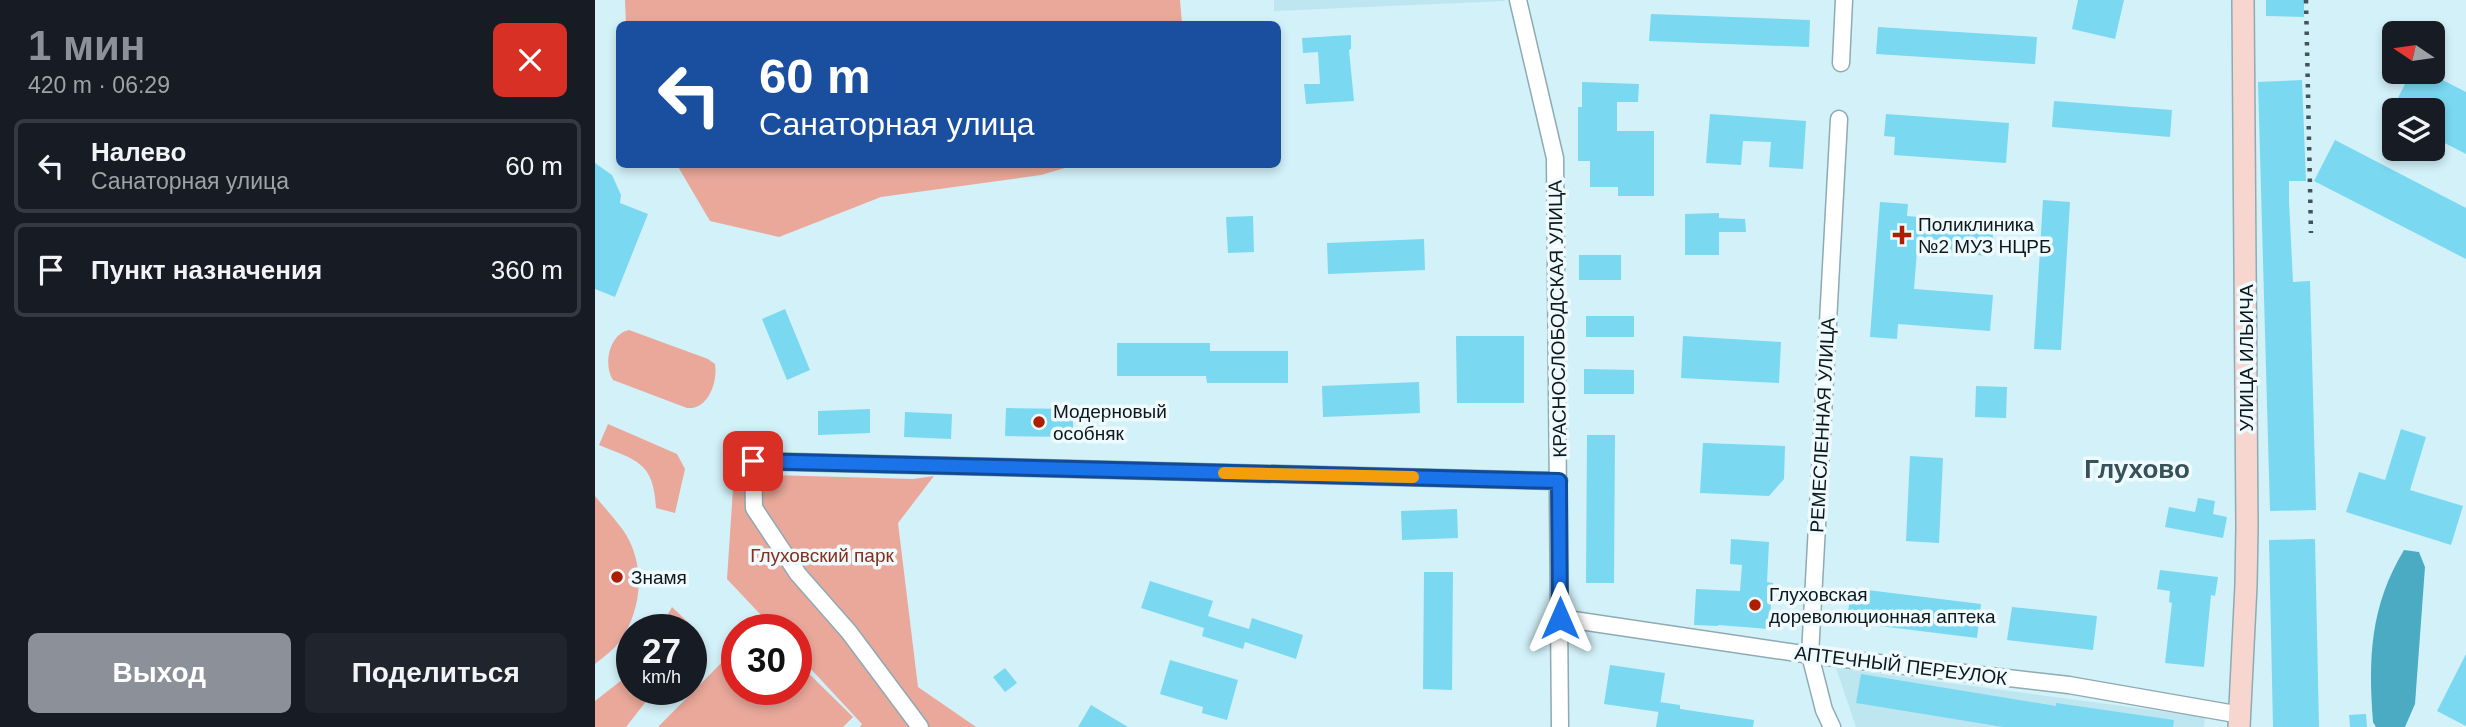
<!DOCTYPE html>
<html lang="ru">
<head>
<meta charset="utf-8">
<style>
  :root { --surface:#171b24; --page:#20242c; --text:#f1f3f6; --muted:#9ea1a6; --line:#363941; --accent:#8c9099 }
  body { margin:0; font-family:Helvetica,sans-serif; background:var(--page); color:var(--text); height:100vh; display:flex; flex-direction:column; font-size:26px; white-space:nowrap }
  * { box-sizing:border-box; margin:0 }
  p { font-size:23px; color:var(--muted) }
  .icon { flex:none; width:38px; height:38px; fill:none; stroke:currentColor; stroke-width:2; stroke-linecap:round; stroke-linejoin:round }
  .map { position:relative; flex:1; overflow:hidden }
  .drawer { display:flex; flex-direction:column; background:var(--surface); width:595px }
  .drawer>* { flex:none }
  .top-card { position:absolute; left:21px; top:21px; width:665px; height:147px; border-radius:10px; box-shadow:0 4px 10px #0003; background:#1a4fa0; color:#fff; overflow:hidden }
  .needle { width:46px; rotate:283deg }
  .buttons { position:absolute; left:1787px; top:21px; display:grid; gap:14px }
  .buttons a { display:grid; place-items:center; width:63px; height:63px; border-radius:10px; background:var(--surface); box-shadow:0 4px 10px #0003; font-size:35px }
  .speed { position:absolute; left:21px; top:614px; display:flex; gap:14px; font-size:35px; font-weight:700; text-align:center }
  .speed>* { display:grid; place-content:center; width:91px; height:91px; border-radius:50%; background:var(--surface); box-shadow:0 4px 10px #0003; line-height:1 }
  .speed small { font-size:18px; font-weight:400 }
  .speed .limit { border:10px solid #d22; background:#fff; color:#111 }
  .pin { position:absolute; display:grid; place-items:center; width:60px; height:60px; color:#fff; margin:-30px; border-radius:14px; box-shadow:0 4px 10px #0006 }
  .me { position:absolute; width:77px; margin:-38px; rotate:0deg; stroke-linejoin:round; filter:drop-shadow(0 0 5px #0008) }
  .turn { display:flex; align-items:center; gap:24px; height:147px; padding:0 28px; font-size:32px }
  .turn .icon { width:91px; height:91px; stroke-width:2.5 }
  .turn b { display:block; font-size:49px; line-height:60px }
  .round { display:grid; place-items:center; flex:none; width:74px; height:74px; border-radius:10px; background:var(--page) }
  .head { display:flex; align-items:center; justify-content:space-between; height:119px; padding:0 28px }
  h1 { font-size:42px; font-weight:600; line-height:52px; color:var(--accent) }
  .primary-button { display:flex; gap:14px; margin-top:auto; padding:14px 28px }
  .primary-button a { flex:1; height:80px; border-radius:10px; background:var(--accent); color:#fff; font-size:28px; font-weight:600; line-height:80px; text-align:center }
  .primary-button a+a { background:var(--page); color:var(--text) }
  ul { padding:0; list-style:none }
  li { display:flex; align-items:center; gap:21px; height:94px; margin:0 14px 10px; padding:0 14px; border:4px solid var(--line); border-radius:10px }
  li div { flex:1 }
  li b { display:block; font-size:26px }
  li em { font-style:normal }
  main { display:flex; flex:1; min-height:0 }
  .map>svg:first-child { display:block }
  .built { fill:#bee6f0 }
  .green { fill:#e9a89a }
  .water { fill:#4babc3 }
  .building { fill:#7ad8f1 }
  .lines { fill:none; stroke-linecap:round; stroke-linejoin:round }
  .minor-casing { stroke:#8eaab2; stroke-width:19 }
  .secondary-casing { stroke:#8eaab2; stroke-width:24 }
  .minor { stroke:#fff; stroke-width:16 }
  .secondary { stroke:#f8d6d0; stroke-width:21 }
  .rail { stroke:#445357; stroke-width:4.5; stroke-dasharray:3.5 7; stroke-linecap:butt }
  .route-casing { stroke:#114b97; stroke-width:18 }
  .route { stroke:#1a73e8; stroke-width:12 }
  .slow { stroke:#f59e0b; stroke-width:12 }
  .poi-dot { fill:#ad1f00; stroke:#eefafd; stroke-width:2.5 }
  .labels { text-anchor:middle; stroke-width:7; stroke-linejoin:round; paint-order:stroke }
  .poi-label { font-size:19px; fill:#0e181b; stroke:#eefafd; text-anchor:start }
  .street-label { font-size:19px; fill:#0e181b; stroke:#eefafd }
  .park-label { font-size:19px; fill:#872e1d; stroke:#eefafd }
  .district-label { font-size:26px; font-weight:bold; fill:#375158; stroke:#eefafd }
</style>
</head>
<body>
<main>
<section class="drawer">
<div class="head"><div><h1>1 мин</h1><p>420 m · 06:29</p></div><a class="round" style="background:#d93025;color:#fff"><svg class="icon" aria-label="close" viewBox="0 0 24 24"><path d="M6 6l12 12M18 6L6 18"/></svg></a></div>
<ul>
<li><svg class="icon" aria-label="left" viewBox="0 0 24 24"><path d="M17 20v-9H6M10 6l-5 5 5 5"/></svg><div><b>Налево</b><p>Санаторная улица</p></div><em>60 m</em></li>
<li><svg class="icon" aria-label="arrive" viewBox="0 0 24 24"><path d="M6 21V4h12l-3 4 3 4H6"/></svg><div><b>Пункт назначения</b></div><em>360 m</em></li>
</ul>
<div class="primary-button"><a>Выход</a><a>Поделиться</a></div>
</section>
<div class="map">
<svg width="1871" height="727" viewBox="0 0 1871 727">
  <rect width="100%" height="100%" fill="#d3f1f9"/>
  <path class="built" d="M679 0H910V1L679 11Z
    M1241 668 1610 717 1609 727H1261Z"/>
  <path class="green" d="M30 0H585L587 24H31Z
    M82 165H480L446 175 286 197 184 237 115 221Z
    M34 330 113 359 120 364C123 382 113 410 92 408L18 380C8 365 14 334 34 330Z
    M13 424 82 454 90 469 80 513 61 508C59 462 41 460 4 445Z
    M139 474 318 479 339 476 303 523 323 687 381 727H265L267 724 201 653V630H180L132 579Z
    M0 496C9 507 19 518 28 530 51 563 48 610 24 642 18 651 8 657 0 664Z
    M77 607 104 633 96 643V630H64Z
    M142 647V690H201V661L258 717 248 727H63Z
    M37 672V690H60L31 727H0V701Z"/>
  <path class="water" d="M1809 550 1824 552 1830 567 1820 704 1810 727H1781L1778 722C1773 659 1775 606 1809 550Z"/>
  <path class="building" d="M1483 0H1529L1520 39 1477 29Z
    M1671 0H1709V17L1671 16Z
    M1056 14 1215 20 1214 47 1054 41Z
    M1283 27 1442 37 1440 64 1281 54Z
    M756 35V49L754 50 759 101 711 104 709 84H725L723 52 708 53 707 38Z
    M1816 72H1832L1871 92V154L1838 137V110H1797Z
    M1707 80 1711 181H1694V201L1698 282 1715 281 1721 510 1675 511 1663 82Z
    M987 82 1044 84 1043 102H1022V131H1059V196H1023V187H995V161H983V107H987Z
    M1459 101 1577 110 1575 137 1457 127Z
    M1115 114 1211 121 1208 169 1174 167 1176 142 1148 141 1146 165 1111 163Z
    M1291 114 1414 123 1411 163 1299 155 1300 137 1289 136Z
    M1740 140 1871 208V259L1719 181Z
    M0 163 17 175 26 195 25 203 53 214 20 297 0 289Z
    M1448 200 1475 202 1466 350 1439 349Z
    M1285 202 1313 204 1312 216 1399 223 1396 256 1322 251 1319 289 1398 295 1395 331 1303 324 1302 339 1275 337Z
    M1124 213V218L1150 219 1151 232H1124V255H1090V214Z
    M658 216 659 252 633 253 631 217Z
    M829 239 830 270 733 274 732 243Z
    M984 255H1026V280H984Z
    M190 309 215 370 192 380 167 319Z
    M991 316H1039V337H991Z
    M861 336H929V403H862Z
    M1088 336 1186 342 1184 383 1086 378Z
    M522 343H615V351H693V383H612L611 376H522Z
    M989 369 1039 370V394H989Z
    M824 382 825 413 728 417 727 386Z
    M1381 386 1412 387 1411 418 1380 417Z
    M411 408 478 409V437L410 436Z
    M275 409V433L223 435V411Z
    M310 412 357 414 356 439 309 437Z
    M1806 429 1831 437 1815 490 1868 506 1856 545 1751 512 1764 472 1790 480Z
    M992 435H1020L1019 583H991Z
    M1108 443 1190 446 1189 479 1174 496 1105 493Z
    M1315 456 1348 458 1344 543 1311 541Z
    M1603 498 1620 501 1618 514 1632 517 1628 538 1570 527 1574 507 1600 512Z
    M862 509 863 538 807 540 806 511Z
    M1136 539 1174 542 1172 582 1178 583 1174 629 1123 625V626L1099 625 1101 589 1145 591 1147 565 1135 564Z
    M1720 539 1724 727H1678L1674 540Z
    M1565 570 1623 577 1620 596 1616 595 1609 667 1570 663 1577 603 1574 602 1575 591 1562 589Z
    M829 572H858L857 690 828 689Z
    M555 581 618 601 613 616 654 629 657 618 708 635 701 659 650 642 648 649 607 636 609 628 546 608Z
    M1256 588 1386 604 1382 638 1252 622Z
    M1417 607 1502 616 1498 650 1412 640Z
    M1871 654V726L1842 711Z
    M575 660 643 680 632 720 607 713 608 707 565 694Z
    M1015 665 1070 673 1064 712 1009 704Z
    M410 668 422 683 410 692 398 677Z
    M1266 674 1461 706V703L1579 720 1578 727H1408L1261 703Z
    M1065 702 1085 705V709L1159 720 1158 727H1061Z
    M496 705 533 727H483Z
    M1771 714 1772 727H1755L1754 715Z"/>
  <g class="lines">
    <defs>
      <path id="minor" d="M923 0 960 158 965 727
        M1246 63 1249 0
        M965 618 1215 655 1474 685 1646 715
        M325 727 254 632 203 574 159 508 158 461 964 481
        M1237 727 1229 710 1215 655 1244 119"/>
      <path id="secondary" d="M1644 727 1651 585 1652 527 1648 0"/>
    </defs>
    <use href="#minor" class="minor-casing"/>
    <use href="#secondary" class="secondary-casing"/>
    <use href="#minor" class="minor"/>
    <use href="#secondary" class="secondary"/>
    <path class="rail" d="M1711 0 1716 233"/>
  </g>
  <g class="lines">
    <defs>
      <path id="route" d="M158 461 964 481 965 618"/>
    </defs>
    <use href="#route" class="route-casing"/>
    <use href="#route" class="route"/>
    <path class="slow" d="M629 473 818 477"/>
  </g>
  <g class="poi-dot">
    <path d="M1303.5 224.5h7v7h7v7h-7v7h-7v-7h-7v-7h7z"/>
    <circle cx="444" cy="422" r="7"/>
    <circle cx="22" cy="577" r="7"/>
    <circle cx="1160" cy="605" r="7"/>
  </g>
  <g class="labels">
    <g class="poi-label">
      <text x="1323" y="231">Поликлиника<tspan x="1323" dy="22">№2 МУЗ НЦРБ</tspan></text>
      <text x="458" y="418">Модерновый<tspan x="458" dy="22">особняк</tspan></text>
      <text x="36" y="584">Знамя</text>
      <text x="1174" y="601">Глуховская<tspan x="1174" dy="22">дореволюционная аптека</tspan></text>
    </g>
    <g class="street-label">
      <text transform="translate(962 319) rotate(-91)" y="7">КРАСНОСЛОБОДСКАЯ УЛИЦА</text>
      <text transform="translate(1651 358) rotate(-90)" y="7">УЛИЦА ИЛЬИЧА</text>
      <text transform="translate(1227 425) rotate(-87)" y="7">РЕМЕСЛЕННАЯ УЛИЦА</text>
      <text transform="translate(1306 665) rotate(7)" y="7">АПТЕЧНЫЙ ПЕРЕУЛОК</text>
    </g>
    <g class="park-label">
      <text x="227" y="562">Глуховский парк</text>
    </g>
    <g class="district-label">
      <text x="1542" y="478">Глухово</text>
    </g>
  </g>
</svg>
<div class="buttons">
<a><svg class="needle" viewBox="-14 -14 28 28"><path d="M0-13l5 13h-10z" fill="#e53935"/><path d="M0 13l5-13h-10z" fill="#9ea1a6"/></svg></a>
<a><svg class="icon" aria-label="layers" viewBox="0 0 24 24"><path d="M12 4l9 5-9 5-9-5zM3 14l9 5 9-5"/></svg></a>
</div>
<div class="speed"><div>27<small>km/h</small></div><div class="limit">30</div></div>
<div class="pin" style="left:158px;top:461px;background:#d93025"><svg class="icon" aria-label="arrive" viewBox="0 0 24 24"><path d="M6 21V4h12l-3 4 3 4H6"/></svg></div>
<svg class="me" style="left:965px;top:618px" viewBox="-20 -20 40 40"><path d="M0-17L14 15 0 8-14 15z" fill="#1a73e8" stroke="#fff" stroke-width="4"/></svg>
<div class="top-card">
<div class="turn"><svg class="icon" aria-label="left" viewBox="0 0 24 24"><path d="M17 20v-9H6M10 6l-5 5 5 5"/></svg><div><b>60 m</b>Санаторная улица</div></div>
</div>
</div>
</main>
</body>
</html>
